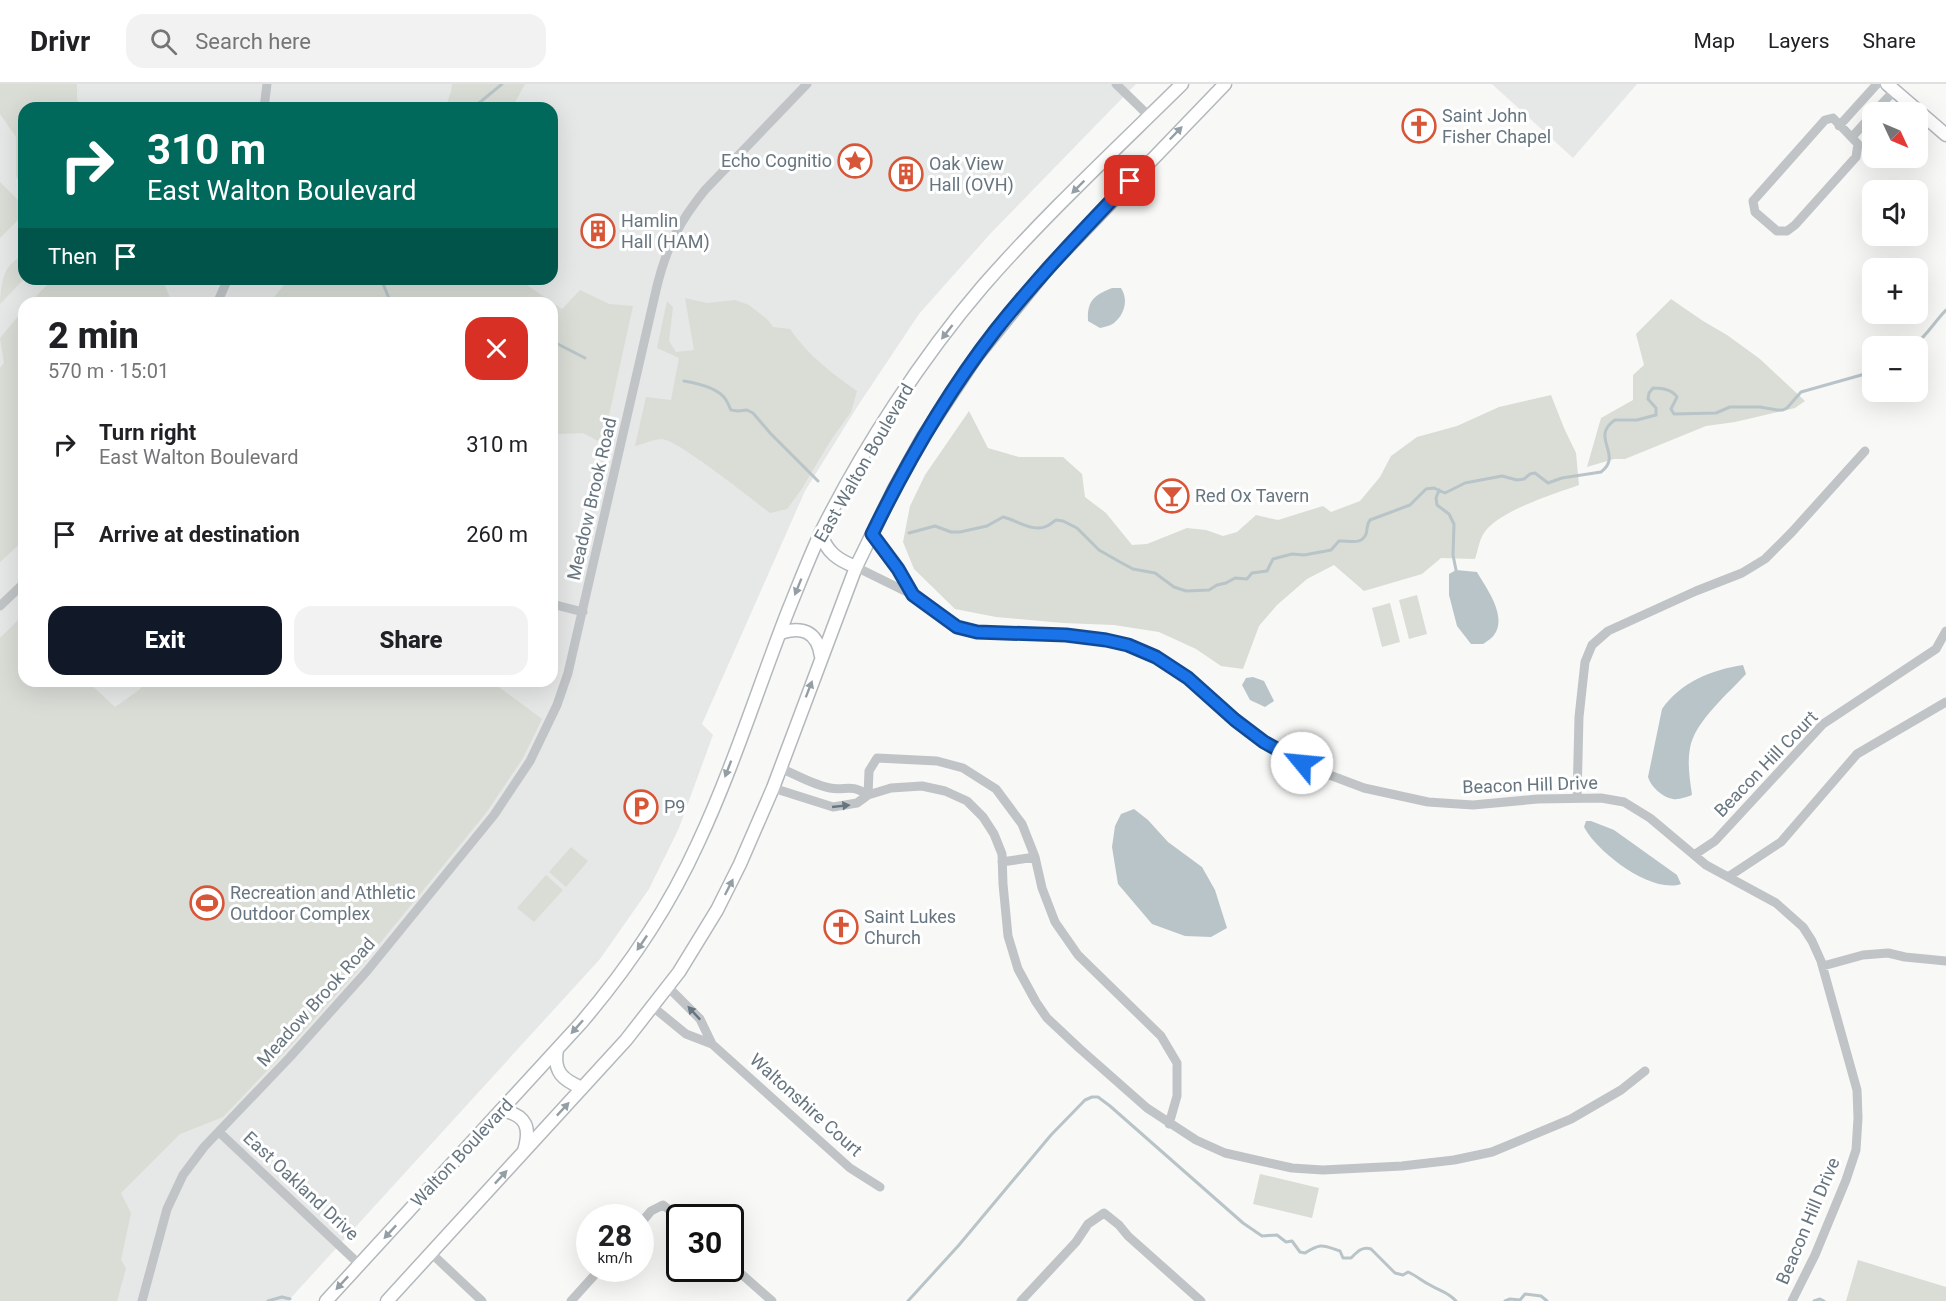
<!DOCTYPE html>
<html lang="en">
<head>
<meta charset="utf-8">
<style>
  :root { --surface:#fff; --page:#f2f2f2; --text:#202124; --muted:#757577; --line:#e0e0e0; --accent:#111827 }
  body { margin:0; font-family:Roboto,sans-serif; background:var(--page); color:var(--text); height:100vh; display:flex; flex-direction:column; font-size:22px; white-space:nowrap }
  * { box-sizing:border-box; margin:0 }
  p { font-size:20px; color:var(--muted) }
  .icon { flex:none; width:33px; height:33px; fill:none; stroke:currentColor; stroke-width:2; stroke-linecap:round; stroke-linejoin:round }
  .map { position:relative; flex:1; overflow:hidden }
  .drawer { position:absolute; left:18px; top:213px; width:540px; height:390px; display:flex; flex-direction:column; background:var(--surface); border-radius:18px; box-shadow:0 6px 24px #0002 }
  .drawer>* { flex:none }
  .banner { position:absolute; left:18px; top:18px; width:540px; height:183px; border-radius:18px; box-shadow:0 6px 24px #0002; background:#00695c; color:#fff; overflow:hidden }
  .needle { width:39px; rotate:134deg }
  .controls { position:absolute; left:1862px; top:18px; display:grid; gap:12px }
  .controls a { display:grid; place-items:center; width:66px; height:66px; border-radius:12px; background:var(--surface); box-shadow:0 6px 24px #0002; font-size:30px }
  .speed { position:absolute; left:576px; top:1120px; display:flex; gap:12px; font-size:30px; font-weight:700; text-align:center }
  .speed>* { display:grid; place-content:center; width:78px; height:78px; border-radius:50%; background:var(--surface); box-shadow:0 6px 24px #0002; line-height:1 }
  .speed small { font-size:15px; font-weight:400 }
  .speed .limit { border:3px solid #111; border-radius:9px; background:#fff; color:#111 }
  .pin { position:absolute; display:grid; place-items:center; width:51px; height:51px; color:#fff; margin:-26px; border-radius:12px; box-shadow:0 3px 9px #0006 }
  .me { position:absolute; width:66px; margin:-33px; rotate:298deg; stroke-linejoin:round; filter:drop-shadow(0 0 4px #0008) }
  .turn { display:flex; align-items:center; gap:21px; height:126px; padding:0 30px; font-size:27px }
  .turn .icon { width:78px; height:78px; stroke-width:2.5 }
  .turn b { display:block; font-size:42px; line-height:51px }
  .then { display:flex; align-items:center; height:57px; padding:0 30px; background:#0003; gap:12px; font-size:22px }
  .round { display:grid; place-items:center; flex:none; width:63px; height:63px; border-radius:18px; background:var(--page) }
  .overview { display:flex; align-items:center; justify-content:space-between; height:102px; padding:0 30px }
  h1 { font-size:36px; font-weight:800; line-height:45px }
  .cta { display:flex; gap:12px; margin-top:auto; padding:12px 30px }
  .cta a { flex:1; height:69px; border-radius:18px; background:var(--accent); color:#fff; font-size:24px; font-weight:800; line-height:69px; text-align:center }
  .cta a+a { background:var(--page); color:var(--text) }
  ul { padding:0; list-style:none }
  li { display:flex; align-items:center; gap:18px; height:90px; padding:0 30px }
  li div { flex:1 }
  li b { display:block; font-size:22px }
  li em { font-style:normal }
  header { display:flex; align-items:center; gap:36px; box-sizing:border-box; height:84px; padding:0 30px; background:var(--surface); border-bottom:2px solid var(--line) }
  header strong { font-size:28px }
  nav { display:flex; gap:33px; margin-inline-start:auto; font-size:21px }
  .search { width:420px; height:54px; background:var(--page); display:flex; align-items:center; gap:15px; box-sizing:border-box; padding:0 21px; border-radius:18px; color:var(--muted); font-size:22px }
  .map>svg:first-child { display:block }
  .built { fill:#e6e7e7; fill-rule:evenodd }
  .green { fill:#d9ddd6 }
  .water { fill:#b9c4c8 }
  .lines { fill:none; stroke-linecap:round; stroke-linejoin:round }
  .stream { stroke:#b9c4c8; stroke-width:3 }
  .secondary-casing { stroke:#b2b8bc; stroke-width:15 }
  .street { stroke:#c0c4c7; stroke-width:9 }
  .secondary { stroke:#fff; stroke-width:12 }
  .oneway { fill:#949ea5 }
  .oneway2 { fill:#66757f }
  .route-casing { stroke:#114b97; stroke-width:15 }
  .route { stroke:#1a73e8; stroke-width:10 }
  .labels { text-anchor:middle; stroke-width:6; stroke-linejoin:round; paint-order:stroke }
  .poi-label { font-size:18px; fill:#66757f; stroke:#fff; text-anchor:start }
  .street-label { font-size:18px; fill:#66757f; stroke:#fff }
</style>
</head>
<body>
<header>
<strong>Drivr</strong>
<div class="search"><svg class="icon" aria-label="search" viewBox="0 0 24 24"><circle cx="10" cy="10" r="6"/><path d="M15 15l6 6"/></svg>Search here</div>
<nav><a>Map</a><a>Layers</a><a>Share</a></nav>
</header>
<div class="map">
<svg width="1946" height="1217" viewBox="0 0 1946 1217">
  <rect width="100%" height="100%" fill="#f8f8f6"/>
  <path class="built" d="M0 0H1136L991 149 919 230 859 320 805 407 702 640 713 651 679 744 649 805 600 875 288 1217H0ZM24 24H552V195H24ZM24 219H552V597H24Z
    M1492 0H1637L1573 74Z"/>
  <path class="green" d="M0 0H77V16L82 24H24V106L16 92V53L0 30Z
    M452 0H525L512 24H445L451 8Z
    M0 98 24 122V130L0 154Z
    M24 167V195L0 220C1 206 1 192 10 181 15 176 21 173 24 167Z
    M63 195H155L164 199 172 219H29L47 201Z
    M289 195H518L562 225 580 206 609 220 633 222 604 354 598 357 583 349 558 350 552 347V219H269Z
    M685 214 707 219 735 216 749 221 768 236 773 243 790 245C809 272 830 288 857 307L851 328 831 356 801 406 787 425 770 429C753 416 678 356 662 355 654 355 643 360 635 362L646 313 671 316 679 274 657 264 667 217 673 223 669 257 676 268 694 266Z
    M1671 215 1703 237 1727 251 1760 275 1805 317 1795 324 1735 338 1706 342 1625 375H1614L1587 383 1601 334 1633 316V291L1644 281 1636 250Z
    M24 225V456L0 478V284L4 279 0 254Z
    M1551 311 1564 344 1576 369 1579 401C1554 410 1498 427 1484 449 1479 456 1478 467 1475 475L1441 474 1422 490 1364 507 1334 481 1307 495 1277 521 1259 542 1243 585 1221 582 1196 565 1159 548 1114 541 1063 539 996 533 955 525 914 485 903 458 910 422 925 391 969 327 988 364 1019 373H1063L1082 390 1085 413 1106 429 1132 461 1147 460 1187 444 1206 446 1223 452 1237 448 1256 431 1278 436 1323 422 1331 428 1360 417 1380 393 1391 372 1417 353 1457 342 1499 323Z
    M1417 511 1427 550 1409 555 1399 516Z
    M1390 519 1400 558 1382 563 1372 524Z
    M19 535 24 539V597H87L115 623 139 606 146 597H491L542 635 523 674 486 729 358 886 295 957 223 1033 180 1050 121 1109 131 1129 121 1176 126 1184 117 1217H0V554Z
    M571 763 588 777 566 803 549 788Z
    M546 791 563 806 534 838 517 824Z
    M1260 1090 1319 1104 1312 1134 1253 1120Z
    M1858 1176 1946 1203V1217H1846Z"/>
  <path class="water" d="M1112 204H1121C1129 216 1124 231 1114 239 1110 242 1104 243 1100 244L1088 237C1087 217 1094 211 1112 204Z
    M1456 486 1477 488C1486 504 1508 532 1494 551 1492 554 1486 558 1483 560H1471L1457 542 1449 511V490Z
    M1743 581 1746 590C1728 610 1695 637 1690 664 1687 680 1690 696 1692 711 1686 713 1679 716 1673 715 1662 713 1651 703 1648 693L1662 625C1681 598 1711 586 1743 581Z
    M1253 593 1264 597 1274 617 1265 623 1250 616 1242 601 1246 594Z
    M1134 725 1148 736 1168 758 1202 783 1215 806 1227 844 1211 853 1185 852 1152 840 1118 800 1112 763 1115 742 1121 730Z
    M1591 737 1614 746 1677 791 1681 800C1651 810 1597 768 1584 743L1586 737Z"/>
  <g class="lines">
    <path class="stream" d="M473 24 502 0
      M381 195 391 219
      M552 257 585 274
      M1913 262C1927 252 1934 238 1946 226
      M684 297C696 299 719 304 726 316 728 319 729 322 731 326L738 327 747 326 753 329 771 350 818 397
      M1439 406 1436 414 1437 421 1449 430 1454 440 1453 471 1456 486
      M909 449 935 442 951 448H960L987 442 1003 433C1017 436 1033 449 1047 442 1051 440 1053 438 1056 436L1063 437 1077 444 1099 466 1120 478 1133 485 1155 489 1174 503 1186 507 1209 506 1217 501 1226 499 1235 494 1247 495 1252 489 1267 487 1273 475 1292 470 1304 471 1326 467 1331 466 1339 457C1348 456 1361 462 1366 450 1368 444 1366 441 1370 436L1410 421 1426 405 1434 404 1445 409 1465 399 1502 392 1517 396 1524 395 1530 390 1535 389 1548 399 1562 394 1601 388C1624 371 1589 353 1615 336H1637L1656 331V324L1648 315 1649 309 1653 304C1662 304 1672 305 1677 313L1671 325 1674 330 1716 329 1730 323H1760L1777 326H1783L1787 324 1801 308 1872 288
      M268 1217 282 1213 290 1215
      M908 1217 959 1161 1051 1051 1085 1016 1092 1013H1098L1110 1022 1243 1139 1262 1152 1277 1151 1286 1158 1292 1157 1300 1168 1305 1169C1321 1159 1322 1161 1340 1167L1343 1174H1351C1357 1168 1362 1162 1371 1165L1395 1189 1403 1191 1408 1188C1417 1192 1422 1197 1430 1201 1440 1207 1448 1208 1456 1217
      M1505 1217 1510 1215 1520 1216 1525 1210 1541 1212 1547 1217
      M1814 1217 1820 1215 1824 1217"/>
    <defs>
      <path id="secondary" d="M1887 0 1946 51
        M821 449C826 468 838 476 856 483
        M780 549C802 542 817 547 821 572
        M557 966C553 988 563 996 582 1004
        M501 1026C527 1031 531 1044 524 1067
        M326 1217 581 939C628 884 668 825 698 759 733 684 758 604 788 527 799 500 809 474 821 448 863 364 922 273 983 202 1045 131 1115 66 1182 0
        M387 1217 626 956 679 888 717 826 740 780 773 704 856 483 893 407 923 353 976 273 1048 184 1225 0"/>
    </defs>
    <use href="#secondary" class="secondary-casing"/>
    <path class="street" d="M1116 0 1149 32
      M264 24 267 0
      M1874 28 1895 6
      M1833 34 1858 60 1856 73 1795 141 1787 147H1777L1755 128 1753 117 1825 36Z
      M1839 42 1877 0
      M1852 53 1872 31
      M217 219 228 195
      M872 450 898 485 913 511
      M856 483 913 511 957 543 977 548 1066 551 1106 556 1128 561 1156 573 1188 594 1235 636 1264 658 1319 687 1364 704 1428 718 1473 721 1538 715 1601 714 1624 718 1650 734 1706 781 1776 819 1803 843 1812 857 1821 877 1857 1006 1858 1034 1856 1066 1846 1096 1815 1171 1792 1217
      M552 520 583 528
      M0 522 24 499
      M780 684C795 690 813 701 830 704 846 707 850 699 868 711
      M773 704 833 723 857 719 868 711 891 704 922 702 945 707 967 717 983 733 994 750 1002 770 1003 800 1008 852 1018 885 1036 918 1047 934 1079 964 1147 1024 1196 1056 1225 1069 1292 1084 1323 1086 1402 1082 1454 1076 1492 1068 1571 1035 1621 1006 1645 987
      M868 711 869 687 877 674 937 677 963 684 996 705 1022 740 1035 773 1042 804 1055 838 1078 871 1161 952 1177 979V1012L1169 1040
      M1577 714 1579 633 1585 578 1592 561 1608 547 1696 507 1742 489 1765 475 1792 448 1865 367
      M1694 771 1715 757 1823 640 1936 565 1946 547
      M1002 778 1035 773
      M1728 793 1781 758 1857 670 1946 618
      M1823 882 1863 871 1888 869 1905 873 1946 877
      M668 903 700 935 712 960
      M653 923 686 950 712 960 850 1084 880 1103
      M219 1048 359 1180
      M640 1140 651 1127 663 1121 680 1134
      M431 1169 482 1217
      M730 1180 772 1217
      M142 1217 167 1125 183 1091 204 1063 290 973 367 887 494 731 530 677 557 621 568 589 657 202C667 162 679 138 705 106L807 0
      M571 1217 600 1185
      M1021 1217 1076 1158 1088 1140 1104 1129 1119 1141 1128 1152 1201 1217"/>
    <use href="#secondary" class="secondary"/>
  </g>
  <defs><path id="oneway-solid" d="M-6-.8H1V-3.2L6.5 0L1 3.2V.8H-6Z" transform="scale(1.5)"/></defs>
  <g class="oneway">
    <use href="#oneway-solid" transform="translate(1176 49) rotate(-46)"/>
    <use href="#oneway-solid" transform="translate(1078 103) rotate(135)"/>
    <use href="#oneway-solid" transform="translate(947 248) rotate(128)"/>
    <use href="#oneway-solid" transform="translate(798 503) rotate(112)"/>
    <use href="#oneway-solid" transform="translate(809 605) rotate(-69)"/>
    <use href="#oneway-solid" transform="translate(728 685) rotate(111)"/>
    <use href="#oneway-solid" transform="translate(729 803) rotate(-63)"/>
    <use href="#oneway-solid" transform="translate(642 859) rotate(124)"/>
    <use href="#oneway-solid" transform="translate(577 943) rotate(132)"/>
    <use href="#oneway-solid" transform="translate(563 1025) rotate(-47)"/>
    <use href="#oneway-solid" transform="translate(501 1093) rotate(-47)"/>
    <use href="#oneway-solid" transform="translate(390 1148) rotate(133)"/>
    <use href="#oneway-solid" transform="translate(342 1199) rotate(133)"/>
  </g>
  <g class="oneway2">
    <use href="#oneway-solid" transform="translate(841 722) rotate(-6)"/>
    <use href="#oneway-solid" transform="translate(694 929) rotate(-133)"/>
  </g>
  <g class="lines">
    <defs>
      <path id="route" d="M1130 97C1084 145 1037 194 995 247 946 310 907 378 872 450L898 485 913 511 957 543 977 548 1066 551 1106 556 1128 561 1156 573 1188 594 1235 636 1264 658 1302 679"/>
    </defs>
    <use href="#route" class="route-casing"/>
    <use href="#route" class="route"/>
  </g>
  <defs>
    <symbol id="church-ring" viewBox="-11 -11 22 22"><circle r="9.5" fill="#fff" stroke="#d75637" stroke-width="1.5"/><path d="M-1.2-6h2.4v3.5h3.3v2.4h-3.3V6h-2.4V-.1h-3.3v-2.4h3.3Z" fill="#d75637"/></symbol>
    <symbol id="sight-ring" viewBox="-11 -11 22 22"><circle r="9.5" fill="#fff" stroke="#d75637" stroke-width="1.5"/><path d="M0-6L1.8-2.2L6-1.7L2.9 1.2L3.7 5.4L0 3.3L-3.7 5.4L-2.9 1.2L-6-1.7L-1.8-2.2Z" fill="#d75637"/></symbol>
    <symbol id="building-ring" viewBox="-11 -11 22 22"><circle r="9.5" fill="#fff" stroke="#d75637" stroke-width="1.5"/><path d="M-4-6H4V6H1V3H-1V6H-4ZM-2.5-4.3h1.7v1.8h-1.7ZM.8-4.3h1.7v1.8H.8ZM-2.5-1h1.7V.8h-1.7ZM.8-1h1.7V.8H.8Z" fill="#d75637"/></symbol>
    <symbol id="bar-ring" viewBox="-11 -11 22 22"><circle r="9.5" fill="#fff" stroke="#d75637" stroke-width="1.5"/><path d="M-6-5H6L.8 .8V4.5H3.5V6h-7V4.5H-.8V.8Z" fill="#d75637"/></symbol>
    <symbol id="parking-ring" viewBox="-11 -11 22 22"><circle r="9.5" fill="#fff" stroke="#d75637" stroke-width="1.5"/><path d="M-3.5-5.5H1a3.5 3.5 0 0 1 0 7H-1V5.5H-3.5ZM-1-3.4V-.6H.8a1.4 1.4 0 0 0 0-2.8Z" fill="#d75637"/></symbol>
    <symbol id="stadium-ring" viewBox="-11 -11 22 22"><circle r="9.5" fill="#fff" stroke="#d75637" stroke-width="1.5"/><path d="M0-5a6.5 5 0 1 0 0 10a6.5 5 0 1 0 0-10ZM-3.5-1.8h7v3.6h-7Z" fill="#d75637"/></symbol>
  </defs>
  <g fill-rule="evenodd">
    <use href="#church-ring" x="1400" y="23" width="38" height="38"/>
    <use href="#sight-ring" x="836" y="58" width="38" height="38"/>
    <use href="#building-ring" x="887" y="71" width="38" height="38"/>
    <use href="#building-ring" x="579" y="128" width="38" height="38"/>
    <use href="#bar-ring" x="1153" y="393" width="38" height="38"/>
    <use href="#parking-ring" x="622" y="704" width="38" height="38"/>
    <use href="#stadium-ring" x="188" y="800" width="38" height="38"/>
    <use href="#church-ring" x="822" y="824" width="38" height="38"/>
  </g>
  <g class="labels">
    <g class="poi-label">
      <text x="1442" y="38">Saint John<tspan x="1442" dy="21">Fisher Chapel</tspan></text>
      <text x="832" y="83" text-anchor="end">Echo Cognitio</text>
      <text x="929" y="86">Oak View<tspan x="929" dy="21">Hall (OVH)</tspan></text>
      <text x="621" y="143">Hamlin<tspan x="621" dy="21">Hall (HAM)</tspan></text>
      <text x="1195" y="418">Red Ox Tavern</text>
      <text x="664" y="729">P9</text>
      <text x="230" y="815">Recreation and Athletic<tspan x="230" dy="21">Outdoor Complex</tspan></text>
      <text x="864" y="839">Saint Lukes<tspan x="864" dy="21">Church</tspan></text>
    </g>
    <g class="street-label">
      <text transform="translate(864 379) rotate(-60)" y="6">East Walton Boulevard</text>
      <text transform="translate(592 415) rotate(-77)" y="6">Meadow Brook Road</text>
      <text transform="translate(1766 680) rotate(-46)" y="6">Beacon Hill Court</text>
      <text transform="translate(1530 701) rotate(-2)" y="6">Beacon Hill Drive</text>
      <text transform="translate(316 918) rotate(-48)" y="6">Meadow Brook Road</text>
      <text transform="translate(806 1021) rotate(42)" y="6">Waltonshire Court</text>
      <text transform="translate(462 1069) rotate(-47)" y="6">Walton Boulevard</text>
      <text transform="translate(301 1102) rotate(43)" y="6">East Oakland Drive</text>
      <text transform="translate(1808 1137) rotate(-67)" y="6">Beacon Hill Drive</text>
    </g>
  </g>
</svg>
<div class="controls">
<a><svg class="needle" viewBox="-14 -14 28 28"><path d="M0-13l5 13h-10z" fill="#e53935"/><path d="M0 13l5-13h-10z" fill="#757577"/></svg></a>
<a><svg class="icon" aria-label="sound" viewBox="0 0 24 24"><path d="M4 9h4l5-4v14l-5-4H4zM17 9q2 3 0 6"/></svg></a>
<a>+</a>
<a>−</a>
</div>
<div class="speed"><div>28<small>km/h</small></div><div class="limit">30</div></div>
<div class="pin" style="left:1130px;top:97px;background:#d93025"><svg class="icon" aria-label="arrive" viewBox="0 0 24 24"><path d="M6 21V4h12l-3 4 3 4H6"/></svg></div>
<svg class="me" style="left:1302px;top:679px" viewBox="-20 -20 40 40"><circle r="19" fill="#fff"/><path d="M0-13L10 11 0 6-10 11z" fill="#1a73e8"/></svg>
<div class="banner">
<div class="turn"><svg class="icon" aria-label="right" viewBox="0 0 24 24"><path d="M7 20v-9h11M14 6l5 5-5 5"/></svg><div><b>310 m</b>East Walton Boulevard</div></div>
<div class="then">Then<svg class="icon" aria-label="arrive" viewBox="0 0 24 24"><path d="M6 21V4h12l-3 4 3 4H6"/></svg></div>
</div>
<section class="drawer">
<div class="overview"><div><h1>2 min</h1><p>570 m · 15:01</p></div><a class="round" style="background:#d93025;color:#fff"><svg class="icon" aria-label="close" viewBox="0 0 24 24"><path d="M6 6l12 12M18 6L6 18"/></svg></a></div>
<ul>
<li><svg class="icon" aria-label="right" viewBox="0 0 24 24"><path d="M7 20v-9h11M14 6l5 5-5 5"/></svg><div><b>Turn right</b><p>East Walton Boulevard</p></div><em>310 m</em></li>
<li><svg class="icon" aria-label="arrive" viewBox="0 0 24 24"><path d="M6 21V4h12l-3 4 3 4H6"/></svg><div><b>Arrive at destination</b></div><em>260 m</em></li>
</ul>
<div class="cta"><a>Exit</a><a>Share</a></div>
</section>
</div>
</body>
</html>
